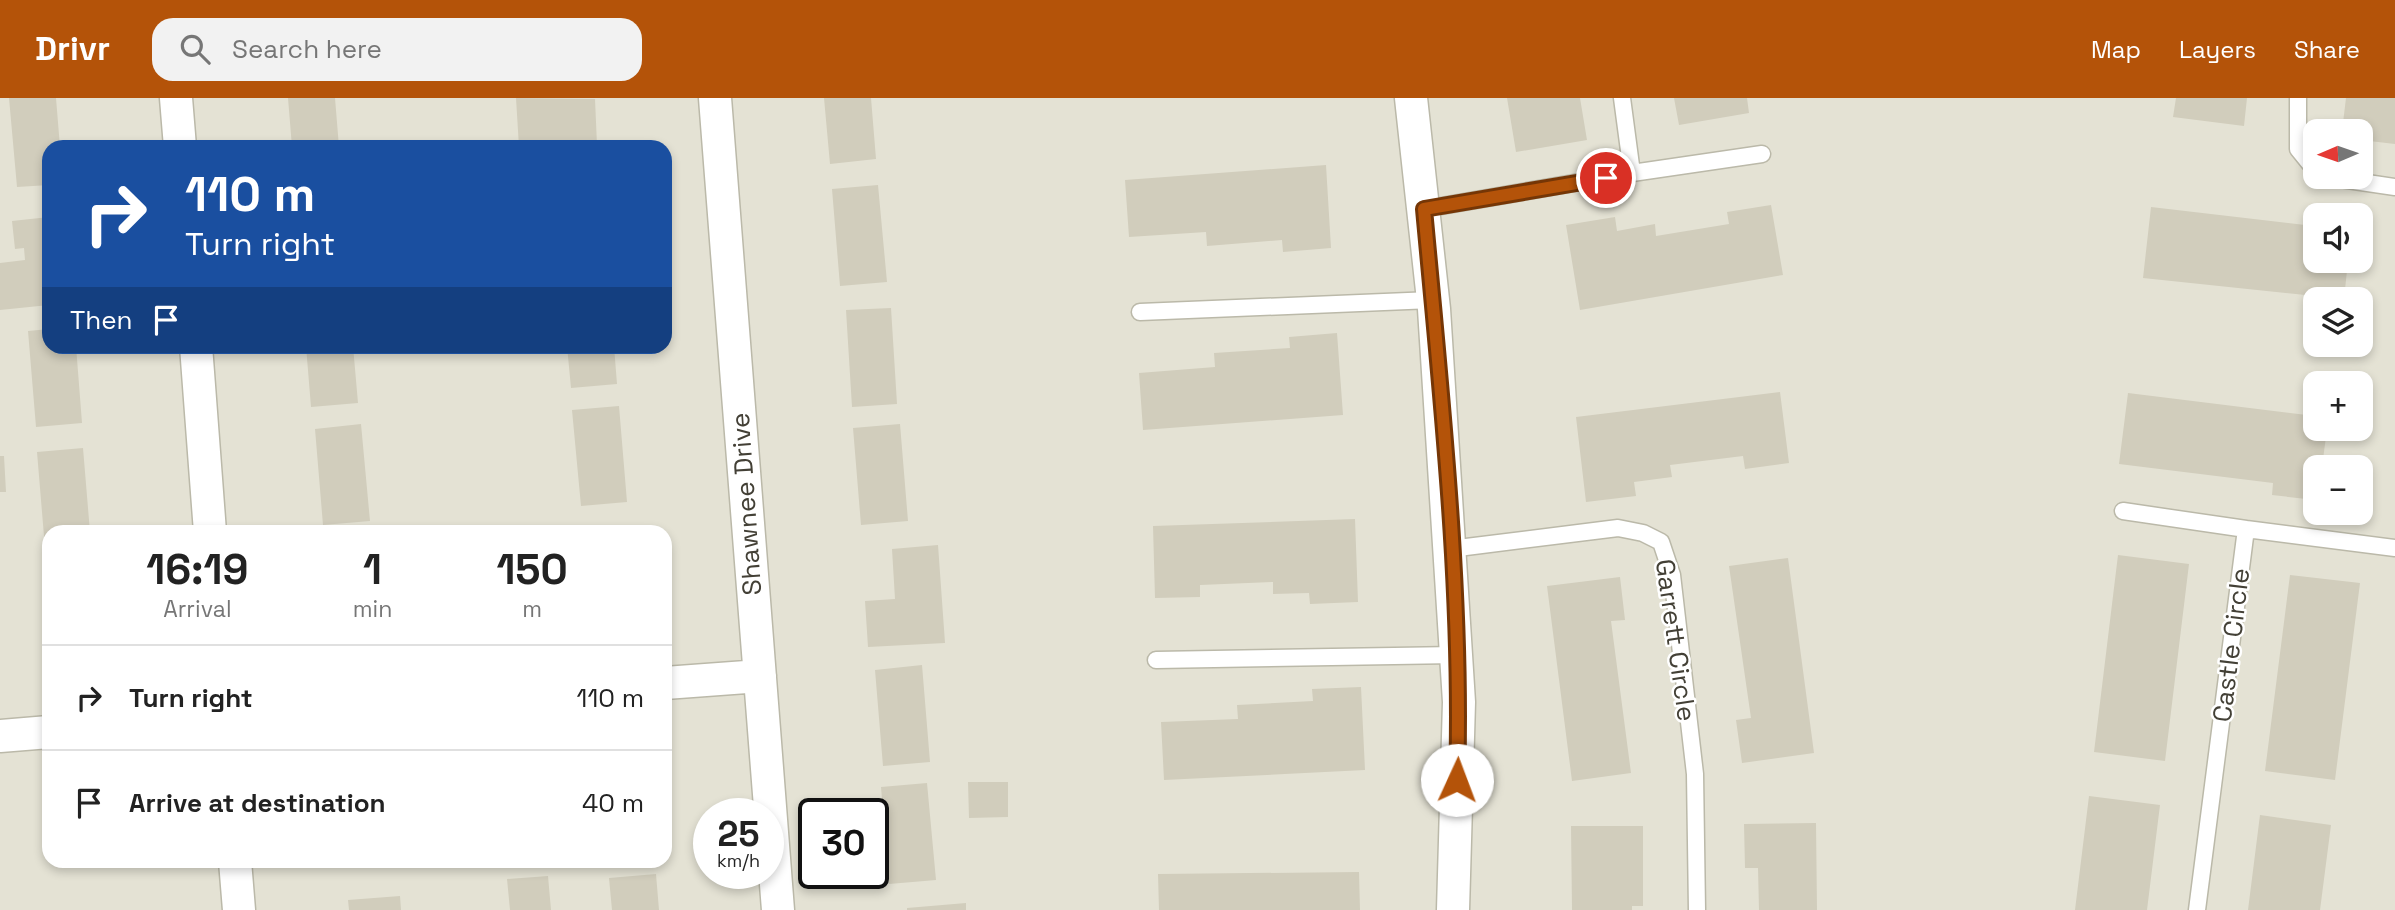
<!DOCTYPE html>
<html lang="en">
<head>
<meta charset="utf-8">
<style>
  :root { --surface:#fff; --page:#f2f2f2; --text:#222; --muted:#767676; --line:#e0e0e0; --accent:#b45309 }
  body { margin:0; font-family:"Space Grotesk",sans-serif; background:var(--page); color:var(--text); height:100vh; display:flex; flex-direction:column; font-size:26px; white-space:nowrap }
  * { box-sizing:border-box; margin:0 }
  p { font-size:23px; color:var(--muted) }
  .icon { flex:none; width:38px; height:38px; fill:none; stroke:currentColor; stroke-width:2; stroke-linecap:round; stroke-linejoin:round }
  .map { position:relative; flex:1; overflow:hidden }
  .drawer { position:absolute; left:42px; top:427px; width:630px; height:343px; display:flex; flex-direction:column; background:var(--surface); border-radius:21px; box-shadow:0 4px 10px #0003 }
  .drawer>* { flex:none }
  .guide { position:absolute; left:42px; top:42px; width:630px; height:214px; border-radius:21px; box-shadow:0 4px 10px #0003; background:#1a4fa0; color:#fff; overflow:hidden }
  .needle { width:46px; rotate:268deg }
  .buttons { position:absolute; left:2303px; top:21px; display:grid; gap:14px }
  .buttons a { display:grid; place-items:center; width:70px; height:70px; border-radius:14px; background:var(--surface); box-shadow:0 4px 10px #0003; font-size:35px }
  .speed { position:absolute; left:693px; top:700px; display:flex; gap:14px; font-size:35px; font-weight:700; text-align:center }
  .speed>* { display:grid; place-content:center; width:91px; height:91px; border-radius:50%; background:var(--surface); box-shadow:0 4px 10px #0003; line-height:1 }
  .speed small { font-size:18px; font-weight:400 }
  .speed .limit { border:4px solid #111; border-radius:10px; background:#fff; color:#111 }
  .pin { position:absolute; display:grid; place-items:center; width:60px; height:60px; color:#fff; margin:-30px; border:4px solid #fff; border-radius:50%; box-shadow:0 2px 7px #0007 }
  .me { position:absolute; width:77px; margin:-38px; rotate:2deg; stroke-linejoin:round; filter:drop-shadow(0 0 5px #0008) }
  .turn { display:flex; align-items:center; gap:24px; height:147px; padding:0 28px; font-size:32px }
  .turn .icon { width:91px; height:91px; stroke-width:2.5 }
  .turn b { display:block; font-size:49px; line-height:60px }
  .then { display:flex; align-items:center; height:66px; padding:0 28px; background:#0003; gap:14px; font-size:26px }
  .eta { display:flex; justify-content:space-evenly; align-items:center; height:119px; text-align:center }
  .eta b { font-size:42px; font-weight:800; line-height:49px }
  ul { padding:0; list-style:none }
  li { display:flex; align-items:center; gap:21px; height:105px; padding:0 28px; border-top:2px solid var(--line) }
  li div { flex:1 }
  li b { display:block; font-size:26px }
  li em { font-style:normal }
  header { display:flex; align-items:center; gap:42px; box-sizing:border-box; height:98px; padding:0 35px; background:var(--accent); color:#fff }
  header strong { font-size:33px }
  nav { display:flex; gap:38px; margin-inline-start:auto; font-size:24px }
  .search { width:490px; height:63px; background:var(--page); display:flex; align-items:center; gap:18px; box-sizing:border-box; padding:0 24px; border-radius:21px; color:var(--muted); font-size:26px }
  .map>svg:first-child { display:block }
  .residential { fill:#e4e2d4; fill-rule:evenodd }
  .building { fill:#d1cdbc }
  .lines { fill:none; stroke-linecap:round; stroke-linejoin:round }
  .service-casing { stroke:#bbb9a9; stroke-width:19 }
  .minor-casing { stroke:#bbb9a9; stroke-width:35 }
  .service { stroke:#fff; stroke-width:16 }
  .minor { stroke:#fff; stroke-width:32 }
  .route-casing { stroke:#753606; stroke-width:18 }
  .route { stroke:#b45309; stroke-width:12 }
  .labels { text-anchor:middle; stroke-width:5; stroke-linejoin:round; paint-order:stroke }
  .street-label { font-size:26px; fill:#434036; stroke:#fff }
</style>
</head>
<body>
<header>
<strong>Drivr</strong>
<div class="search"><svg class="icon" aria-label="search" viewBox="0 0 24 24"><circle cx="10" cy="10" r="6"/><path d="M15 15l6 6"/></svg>Search here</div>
<nav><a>Map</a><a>Layers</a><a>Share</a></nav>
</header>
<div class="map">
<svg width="2395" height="812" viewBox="0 0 2395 812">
  <rect width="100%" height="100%" fill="#f1f0e6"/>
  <path class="residential" d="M0 0H2395V812H0ZM2315 33H2361V79H2315ZM49 49H665V248H49ZM2315 117H2361V163H2315ZM2315 201H2361V247H2315ZM2315 285H2361V331H2315ZM2315 369H2361V415H2315ZM49 434H665V763H49ZM709 716H768V775H709ZM814 716H873V775H814Z"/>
  <path class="building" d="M9 0H56L60 49H49V87L17 89Z
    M288 0H335L339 49H292Z
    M516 0 595 1 597 47 519 49Z
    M824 0H871L876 61 830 66Z
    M1507 0H1580L1587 42 1516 54Z
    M1674 0H1747L1749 15 1679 27Z
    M2176 0H2247L2244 28 2173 19Z
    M2346 0H2395V46L2361 42V33H2342Z
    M1326 67 1331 150 1283 154 1282 142 1207 148 1206 134 1129 139 1125 82Z
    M878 87 887 184 840 188 832 91Z
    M1771 107 1783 177 1580 212 1566 127 1615 119 1617 133 1655 126 1656 138 1729 126 1727 114Z
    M2151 109 2305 127 2306 116 2315 117V163H2348L2344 201 2143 180Z
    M49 119V207L0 212V165L25 162 24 150 15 151 12 123Z
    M891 210 897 306 852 309 846 212Z
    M49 231V248H76L82 325 36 329 28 233Z
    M1337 235 1343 317 1143 332 1139 275 1215 269 1214 255 1290 250 1289 239Z
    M306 248H353L358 305 311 309Z
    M567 248H614L617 286 571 290Z
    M1780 294 1789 365 1745 371 1743 358 1670 367 1672 379 1634 384 1636 398 1586 404 1576 319Z
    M2128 295 2315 318V331H2327L2322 369H2315V402L2272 397 2273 385 2119 366Z
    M619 308 627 404 581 408 572 312Z
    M361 326 370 423 323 427 315 331Z
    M900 326 908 423 861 427 853 330Z
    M83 350 90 434H49V450H45L37 354Z
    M0 358H4L6 394H0Z
    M1355 421 1358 504 1310 506 1309 495 1273 496V484L1200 487V499L1155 500 1153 428Z
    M938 447 945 545 868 549 865 503 895 501 892 451Z
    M2118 457 2189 466 2165 663 2094 654Z
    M1788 460 1814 655 1742 665 1736 622 1751 620 1729 468Z
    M2290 477 2360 485 2335 682 2265 673Z
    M1620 479 1625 522 1611 523 1631 675 1572 683 1547 488Z
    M922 567 930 664 883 668 875 572Z
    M1361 589 1365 672 1164 682 1161 624 1238 621 1237 607 1313 603 1312 591Z
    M968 684H1008V719L969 720Z
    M927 685 936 782 889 786 881 689Z
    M2089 698 2160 707 2147 812H2075Z
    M2260 717 2331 727 2320 812H2248Z
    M1816 725 1817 812H1759L1758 770H1745L1744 726Z
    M1571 728H1643V808H1632V812H1572Z
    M1359 774 1360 812H1159L1158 776Z
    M656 776 659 812H612L609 780Z
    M548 778 551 812H510L507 781Z
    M400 798 401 812H349L348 802Z
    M966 805V812H907V810Z"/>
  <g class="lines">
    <defs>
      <path id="service" d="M2298 0V51L2315 72
        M1632 75 1762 56
        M2327 79 2395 89
        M1424 111 1632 75 1622 0
        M1140 214 1432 202
        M2123 413 2246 431
        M1450 451 1618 430 1643 435 1661 444 1672 477 1695 676 1697 812
        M1156 562 1456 557
        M2197 812 2246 431 2395 450"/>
      <path id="minor" d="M176 0 180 49
        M715 0 778 812
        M1411 0 1434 211 1459 604 1453 812
        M196 248 210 434
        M665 585 760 578
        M0 638 49 634
        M235 763 239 812"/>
    </defs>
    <use href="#service" class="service-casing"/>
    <use href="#minor" class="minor-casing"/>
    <use href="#service" class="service"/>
    <use href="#minor" class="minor"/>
  </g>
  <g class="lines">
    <defs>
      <path id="route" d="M1457 682C1463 496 1441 297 1424 111L1606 80"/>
    </defs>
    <use href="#route" class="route-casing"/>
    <use href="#route" class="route"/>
  </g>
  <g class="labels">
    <g class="street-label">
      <text transform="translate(746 406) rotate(-94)" y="9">Shawnee Drive</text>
      <text transform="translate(1676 542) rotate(82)" y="9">Garrett Circle</text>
      <text transform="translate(2231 547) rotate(-83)" y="9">Castle Circle</text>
    </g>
  </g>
</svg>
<div class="buttons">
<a><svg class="needle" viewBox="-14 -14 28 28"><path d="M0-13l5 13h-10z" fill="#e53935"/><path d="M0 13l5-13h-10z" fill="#767676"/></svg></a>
<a><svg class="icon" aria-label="sound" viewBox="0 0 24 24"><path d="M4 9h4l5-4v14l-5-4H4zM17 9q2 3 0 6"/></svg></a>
<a><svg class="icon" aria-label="layers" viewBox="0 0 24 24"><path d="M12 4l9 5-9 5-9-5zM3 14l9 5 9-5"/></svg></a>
<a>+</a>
<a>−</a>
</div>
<div class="speed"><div>25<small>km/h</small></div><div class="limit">30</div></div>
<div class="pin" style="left:1606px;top:80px;background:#d93025"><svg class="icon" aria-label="arrive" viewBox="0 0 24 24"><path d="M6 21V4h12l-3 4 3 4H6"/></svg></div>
<svg class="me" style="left:1457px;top:682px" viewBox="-20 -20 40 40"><circle r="19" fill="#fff"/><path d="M0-13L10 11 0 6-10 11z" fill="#b45309"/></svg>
<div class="guide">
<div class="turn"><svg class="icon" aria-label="right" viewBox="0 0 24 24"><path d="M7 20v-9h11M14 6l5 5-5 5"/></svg><div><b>110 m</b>Turn right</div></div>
<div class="then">Then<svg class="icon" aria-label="arrive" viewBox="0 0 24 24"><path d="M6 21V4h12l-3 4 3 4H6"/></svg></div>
</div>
<section class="drawer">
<div class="eta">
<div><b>16:19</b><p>Arrival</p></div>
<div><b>1</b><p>min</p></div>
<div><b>150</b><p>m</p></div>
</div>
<ul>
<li><svg class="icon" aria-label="right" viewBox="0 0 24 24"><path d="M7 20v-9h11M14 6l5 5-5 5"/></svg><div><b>Turn right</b></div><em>110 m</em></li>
<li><svg class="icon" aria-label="arrive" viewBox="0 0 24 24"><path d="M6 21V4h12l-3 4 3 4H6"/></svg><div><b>Arrive at destination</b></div><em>40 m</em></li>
</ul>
</section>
</div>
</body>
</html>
